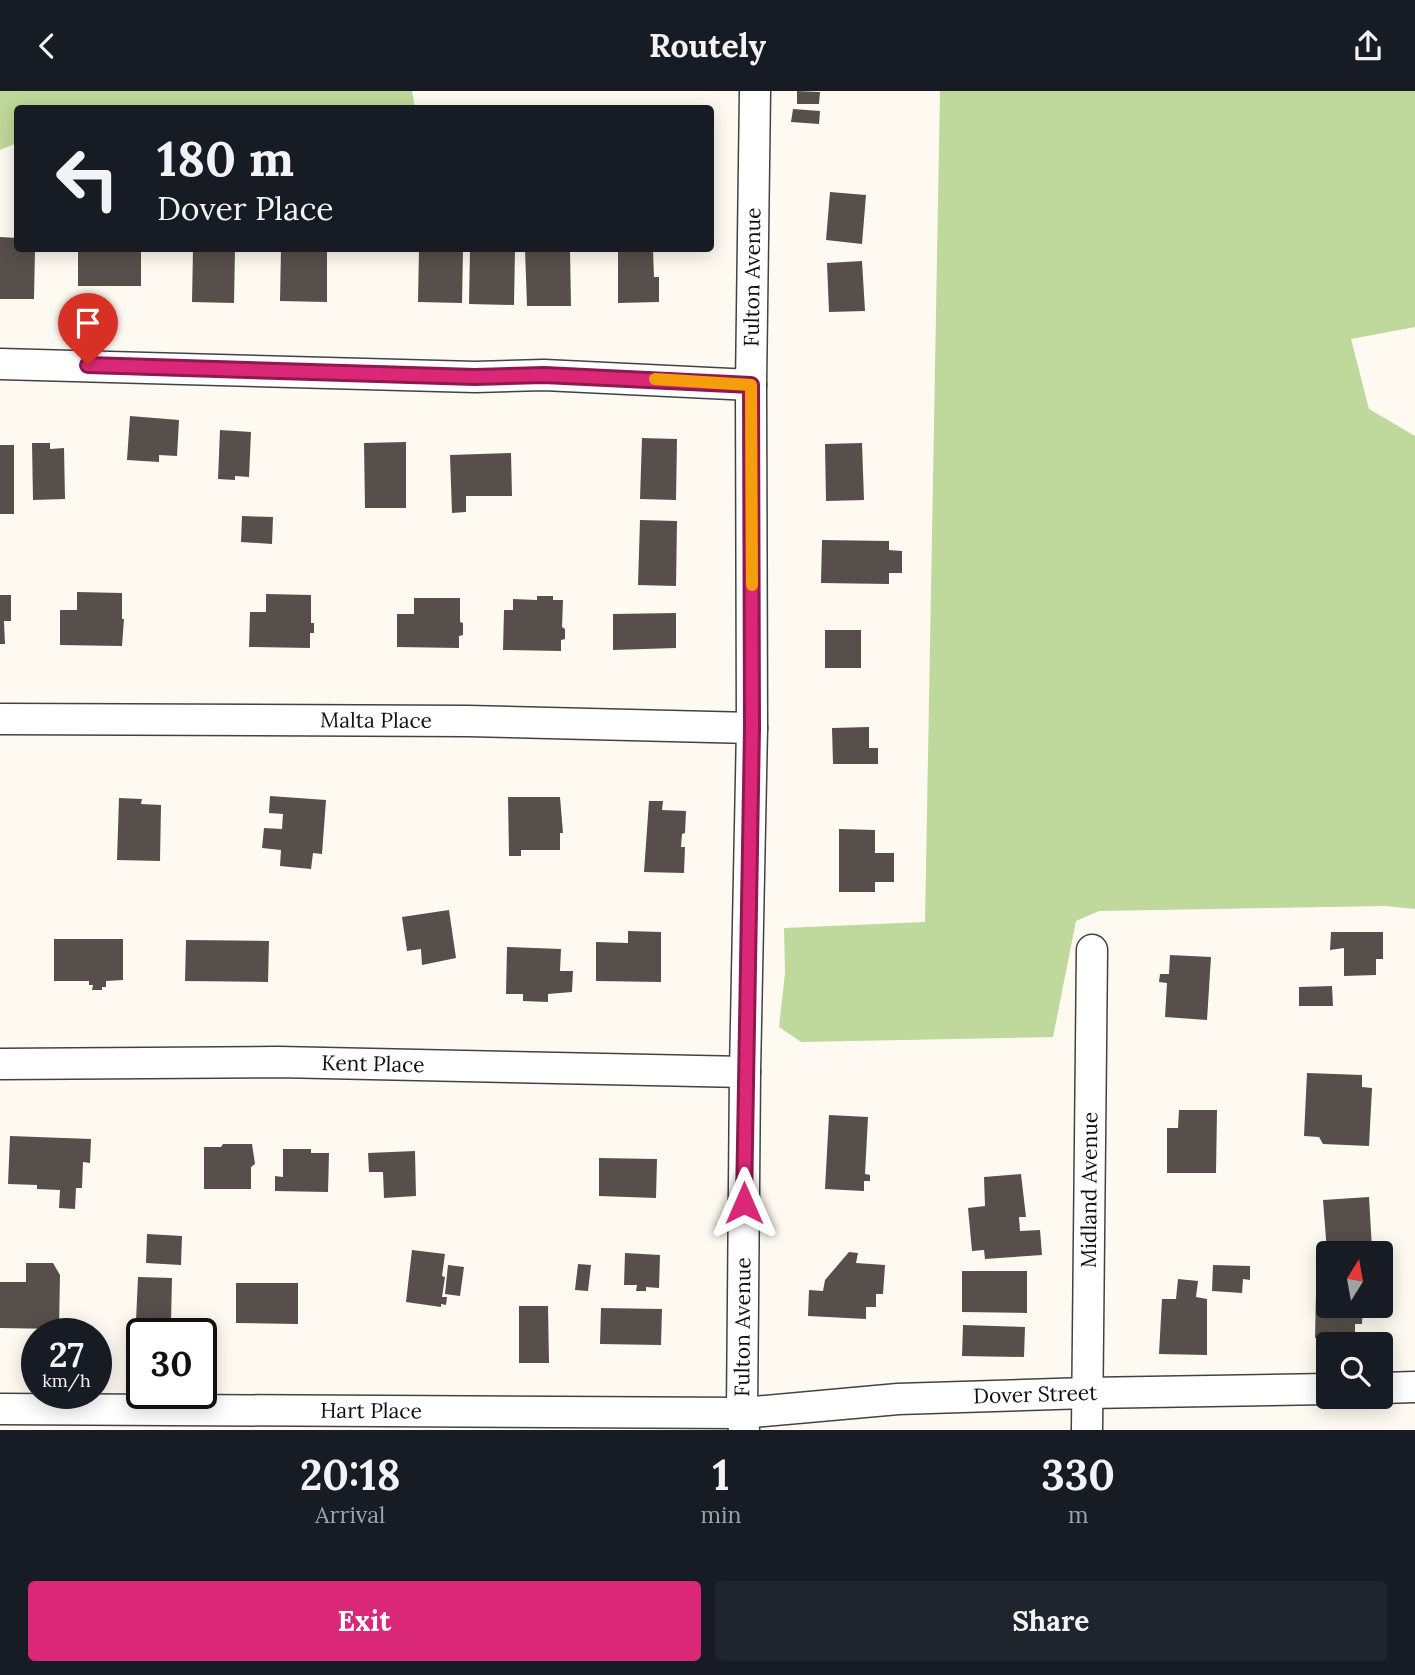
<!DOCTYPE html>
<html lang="en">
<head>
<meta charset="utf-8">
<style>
  :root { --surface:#171b24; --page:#20242c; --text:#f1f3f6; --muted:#9ea1a6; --accent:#db2777 }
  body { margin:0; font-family:Lora,serif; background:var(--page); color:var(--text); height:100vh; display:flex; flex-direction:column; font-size:26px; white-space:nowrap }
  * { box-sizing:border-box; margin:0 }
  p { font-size:23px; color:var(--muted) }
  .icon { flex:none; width:38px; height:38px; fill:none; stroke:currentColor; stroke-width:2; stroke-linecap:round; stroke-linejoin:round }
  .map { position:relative; height:1339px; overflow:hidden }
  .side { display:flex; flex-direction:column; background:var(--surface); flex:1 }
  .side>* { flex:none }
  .banner { position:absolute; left:14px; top:14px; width:700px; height:147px; border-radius:7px; box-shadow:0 4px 18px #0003; background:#171b24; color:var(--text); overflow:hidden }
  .needle { width:46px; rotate:11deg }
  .controls { position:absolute; left:1316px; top:1150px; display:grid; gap:14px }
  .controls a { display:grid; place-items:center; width:77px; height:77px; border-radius:7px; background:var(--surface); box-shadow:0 4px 18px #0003; font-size:35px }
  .speed { position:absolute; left:21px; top:1227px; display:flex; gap:14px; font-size:35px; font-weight:700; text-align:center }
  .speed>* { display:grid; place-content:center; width:91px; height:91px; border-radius:50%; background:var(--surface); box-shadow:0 4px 18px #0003; line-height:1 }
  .speed small { font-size:18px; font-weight:400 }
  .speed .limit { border:4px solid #111; border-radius:10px; background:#fff; color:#111 }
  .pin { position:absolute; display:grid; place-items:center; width:60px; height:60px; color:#fff; margin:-72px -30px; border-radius:50% 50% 50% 0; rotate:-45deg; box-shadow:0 0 7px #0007 }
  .pin .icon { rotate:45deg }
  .me { position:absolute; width:77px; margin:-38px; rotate:0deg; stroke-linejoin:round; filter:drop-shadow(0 0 5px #0008) }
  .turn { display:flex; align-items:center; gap:24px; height:147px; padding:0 28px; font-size:32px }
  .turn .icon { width:91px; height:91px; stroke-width:2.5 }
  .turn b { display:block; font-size:49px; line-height:60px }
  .eta { display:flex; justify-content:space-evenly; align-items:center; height:119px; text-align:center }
  .eta b { font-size:42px; font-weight:800; line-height:49px }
  .button { display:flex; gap:14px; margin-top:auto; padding:14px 28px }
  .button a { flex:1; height:80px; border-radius:7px; background:var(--accent); color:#fff; font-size:28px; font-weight:800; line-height:80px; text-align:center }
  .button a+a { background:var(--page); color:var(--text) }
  header { display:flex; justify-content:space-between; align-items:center; height:91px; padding:0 28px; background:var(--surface); font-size:32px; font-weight:800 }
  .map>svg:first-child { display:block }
  .forest { fill:#bed99b }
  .building { fill:#574f4b }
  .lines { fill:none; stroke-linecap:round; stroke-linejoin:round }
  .minor-casing { stroke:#424242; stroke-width:33 }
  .minor { stroke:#fff; stroke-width:30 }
  .route-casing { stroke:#8e194d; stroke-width:18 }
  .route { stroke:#db2777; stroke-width:12 }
  .slow { stroke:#f59e0b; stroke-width:12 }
  .labels { text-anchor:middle; stroke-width:7; stroke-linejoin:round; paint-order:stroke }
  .street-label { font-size:21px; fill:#0f0f0f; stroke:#fff }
</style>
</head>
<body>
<header><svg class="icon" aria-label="back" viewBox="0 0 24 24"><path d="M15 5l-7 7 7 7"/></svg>Routely<svg class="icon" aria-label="share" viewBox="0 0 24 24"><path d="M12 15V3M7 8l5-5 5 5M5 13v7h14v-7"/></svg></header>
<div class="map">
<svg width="1415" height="1339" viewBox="0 0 1415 1339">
  <rect width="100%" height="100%" fill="#fffaf1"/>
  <path class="forest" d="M0 0H412L415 17 18 18 17 52 0 59Z
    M940 0H1415V236L1351 248 1369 318 1415 345V818L1386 815 1099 820 1076 830 1053 946 801 951 779 936 785 882 784 837 925 831Z"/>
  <path class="building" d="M797 0 820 1 819 13H797Z
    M793 18 820 20 819 33 791 31Z
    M830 101 866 104 862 153 826 149Z
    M0 146 18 147V158H35L34 208H0Z
    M78 158H141V195H78Z
    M193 158H235L234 212 192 211Z
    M281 158H327V211L280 210Z
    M419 158H463L462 212 418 211Z
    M470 158H515L514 214 469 213Z
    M525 158H570L571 215H527Z
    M618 158H653L654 186H659V211L618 212Z
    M862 170 865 220 829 221 827 172Z
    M130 325 179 329 177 365 159 364V371L127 369Z
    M220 339 251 341 249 386 235 385V389L218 388Z
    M642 347 677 348 676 409 640 408Z
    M406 351V417H365L364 352Z
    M32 352H50V358L64 357 65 408 33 409Z
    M862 352 864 409 826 410 825 353Z
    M0 354H14V423H0Z
    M511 362 512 405H466V421L452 422 450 364Z
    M242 425 273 426 272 453 241 451Z
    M640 429 677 430 676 495 638 494Z
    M822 449 889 450V459L902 460V482H889V493L821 492Z
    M77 501 122 502V528H124L122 555 60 554V519H77Z
    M266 503 311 504V532H314V542H310V557L249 556 250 521H266Z
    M0 504H11V530H4L5 553H0Z
    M537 505H553V509H563L562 536 565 538V548L561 549V560L503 559 504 519H513V508L537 509Z
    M414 507H460V531L463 532V544L459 545V557L397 556V523H414Z
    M676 522V557L613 559V523Z
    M825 539H861V577H825Z
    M869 636V657H878V673H833L832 637Z
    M270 705 326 709 322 763 313 762 311 778 280 775 281 759 262 757 264 737 282 738 283 723 269 722Z
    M508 706H560L563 742H560V759H521V765H509Z
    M119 707 142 708 141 713 161 714 160 770 117 769Z
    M649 710H663L662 719 686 720 685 742 682 743 681 756H685L684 782 644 781Z
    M839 738 875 739V762H894V791H875V801H839Z
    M449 819 456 867 422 874 421 858 407 860 402 826Z
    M628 840 661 841V891L596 890V851L628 852Z
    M1331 841H1383V868H1376V884L1344 885V857L1330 859Z
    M54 848H123V889L106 890V896H102V899H92L93 894H89V890H54Z
    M186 849 269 850 268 891 185 890Z
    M507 856 561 858 560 880H573L572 901 548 903V911L523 910V903H506Z
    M1170 864 1211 866 1207 929 1165 926 1167 892 1159 891 1160 883H1169Z
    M1332 895 1333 915H1299V896Z
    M1307 982 1362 984V996L1372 997 1369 1055 1323 1053 1319 1046 1304 1045Z
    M1179 1019H1217L1216 1082H1167V1037H1178Z
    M829 1024 868 1026 865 1083 870 1084V1090H864V1100L825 1098Z
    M10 1045 91 1048 90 1072 83 1071 82 1097H76L75 1118 59 1117 60 1099 37 1098V1094L8 1093Z
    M223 1053H252L255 1073 251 1076V1098H204V1056H221Z
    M283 1058H311V1062H329L328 1101 275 1100V1085L283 1086Z
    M415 1060 416 1105 384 1107 383 1081H369L368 1062Z
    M599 1067 657 1068 656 1107 599 1105Z
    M1021 1083 1026 1126H1019L1020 1140 1040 1139 1042 1164 985 1168 984 1159 972 1160 968 1117 985 1115 984 1086Z
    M1369 1106 1372 1158 1327 1161 1323 1109Z
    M147 1143 182 1145 181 1174 146 1172Z
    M412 1159 445 1163 442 1185 445 1186 442 1206H447L446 1214 441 1213V1216L406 1211Z
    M849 1161 858 1162 856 1172 885 1174 883 1203H876V1216H866V1228L808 1225 809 1199 823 1200 825 1189Z
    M625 1162 660 1164 659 1197 646 1196V1200H636L637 1194H624Z
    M26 1172H53L60 1184 59 1238 0 1237V1191H26Z
    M578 1173 591 1174 588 1200 575 1199Z
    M448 1174 464 1176 460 1205 445 1203Z
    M1213 1174 1250 1175V1189L1243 1188 1242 1202 1212 1200Z
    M962 1180H1027V1222L962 1221Z
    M138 1186 172 1187 171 1232 136 1230Z
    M1178 1188 1198 1190 1196 1206 1207 1208V1264L1159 1263 1162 1208H1176Z
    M236 1192H298V1233L236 1232Z
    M1316 1203H1328V1214H1363L1362 1233H1355V1248L1315 1247Z
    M519 1215H548L549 1272H519Z
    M601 1217 662 1218 661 1254 600 1253Z
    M963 1234 1025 1236 1024 1266 962 1265Z"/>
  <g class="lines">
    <defs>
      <g id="minor">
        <path d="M0 273 475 286 544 284 751 294"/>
        <path id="s1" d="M0 628 468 630 752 637"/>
        <path id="s2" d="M0 973 278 971 745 981"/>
        <path d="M1381 1297 1415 1296"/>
        <path id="s3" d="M0 1318 742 1322 898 1308 1087 1302 1328 1298"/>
        <path id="s4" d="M744 1339 742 1322 745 981 752 637 751 294 755 0"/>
        <path id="s5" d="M1087 1339 1092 859"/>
      </g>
    </defs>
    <use href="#minor" class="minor-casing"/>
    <use href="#minor" class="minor"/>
  </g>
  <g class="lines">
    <defs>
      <path id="route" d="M88 274 475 286 544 284 751 294 752 637 744 1112"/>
    </defs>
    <use href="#route" class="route-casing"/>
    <use href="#route" class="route"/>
    <path class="slow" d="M655 288 751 294 752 494"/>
  </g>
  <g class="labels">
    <g class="street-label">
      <text dy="7" stroke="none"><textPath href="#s4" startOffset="1153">Fulton Avenue</textPath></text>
      <text dy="7" stroke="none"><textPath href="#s1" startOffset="376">Malta Place</textPath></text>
      <text dy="7" stroke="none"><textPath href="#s2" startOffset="373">Kent Place</textPath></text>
      <text dy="7" stroke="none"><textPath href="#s5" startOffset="240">Midland Avenue</textPath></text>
      <text dy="7" stroke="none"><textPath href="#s4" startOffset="103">Fulton Avenue</textPath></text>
      <text dy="7" stroke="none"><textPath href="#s3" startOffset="1036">Dover Street</textPath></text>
      <text dy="7" stroke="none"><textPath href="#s3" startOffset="371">Hart Place</textPath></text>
    </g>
  </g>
</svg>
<div class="controls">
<a><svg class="needle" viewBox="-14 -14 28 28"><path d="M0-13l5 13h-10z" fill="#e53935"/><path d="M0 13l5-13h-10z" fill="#9ea1a6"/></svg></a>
<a><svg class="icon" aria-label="search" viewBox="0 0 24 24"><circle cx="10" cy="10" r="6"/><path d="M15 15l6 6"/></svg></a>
</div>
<div class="speed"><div>27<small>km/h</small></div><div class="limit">30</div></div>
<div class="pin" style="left:88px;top:274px;background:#d93025"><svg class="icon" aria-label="arrive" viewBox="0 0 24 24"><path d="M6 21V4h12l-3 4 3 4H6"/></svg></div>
<svg class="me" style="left:744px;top:1112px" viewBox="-20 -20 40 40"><path d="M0-17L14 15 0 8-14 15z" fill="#db2777" stroke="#fff" stroke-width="4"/></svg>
<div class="banner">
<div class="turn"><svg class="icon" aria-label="left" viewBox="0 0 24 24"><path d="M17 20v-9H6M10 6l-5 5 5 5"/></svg><div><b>180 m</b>Dover Place</div></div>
</div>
</div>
<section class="side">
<div class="eta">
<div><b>20:18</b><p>Arrival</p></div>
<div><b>1</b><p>min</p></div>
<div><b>330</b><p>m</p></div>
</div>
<div class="button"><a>Exit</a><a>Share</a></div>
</section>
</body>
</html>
